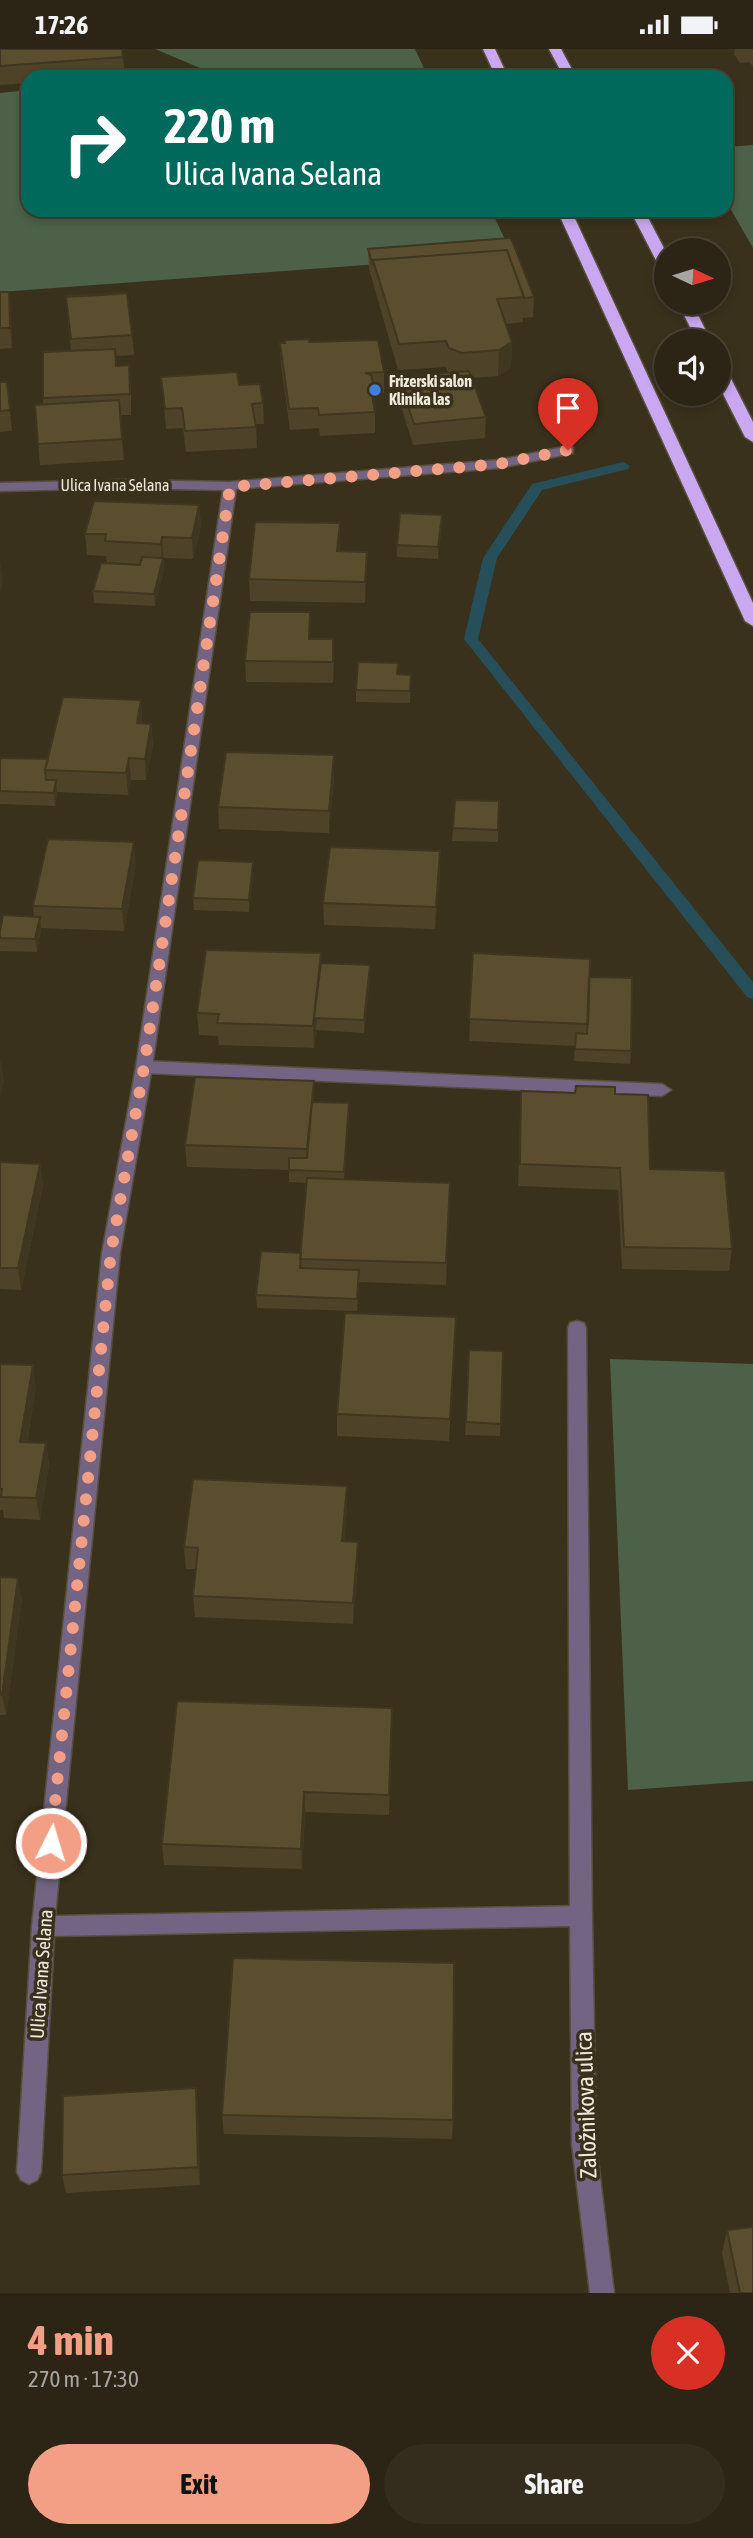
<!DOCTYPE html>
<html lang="en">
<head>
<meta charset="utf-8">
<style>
  :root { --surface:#2c2515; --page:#342d1e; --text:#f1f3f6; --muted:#a6a5a0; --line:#484234; --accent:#f39f85 }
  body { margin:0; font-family:"Asap Condensed",sans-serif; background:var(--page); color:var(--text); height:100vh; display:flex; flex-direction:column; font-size:26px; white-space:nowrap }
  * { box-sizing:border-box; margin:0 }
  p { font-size:23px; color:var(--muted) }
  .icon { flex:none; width:38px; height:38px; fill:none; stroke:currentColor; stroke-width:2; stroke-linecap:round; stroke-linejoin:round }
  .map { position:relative; height:2244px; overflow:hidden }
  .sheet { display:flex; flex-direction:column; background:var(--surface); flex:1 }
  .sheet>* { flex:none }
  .banner { position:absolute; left:21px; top:21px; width:712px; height:147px; border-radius:21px; box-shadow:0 4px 10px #0003,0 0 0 2px var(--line); background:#00695c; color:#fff; overflow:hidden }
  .needle { width:46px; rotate:94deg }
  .tools { position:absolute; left:654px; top:189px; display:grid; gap:14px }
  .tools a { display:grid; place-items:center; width:77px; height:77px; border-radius:50%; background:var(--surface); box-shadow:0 4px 10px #0003,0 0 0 2px var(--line); font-size:35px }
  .pin { position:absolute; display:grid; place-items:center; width:60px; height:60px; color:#fff; margin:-72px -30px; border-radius:50% 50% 50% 0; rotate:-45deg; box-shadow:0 0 7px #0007 }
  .pin .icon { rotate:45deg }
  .me { position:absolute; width:77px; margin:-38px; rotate:5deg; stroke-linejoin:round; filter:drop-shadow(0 0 5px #0008) }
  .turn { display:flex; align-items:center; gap:24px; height:147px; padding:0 28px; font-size:32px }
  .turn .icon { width:91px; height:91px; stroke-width:2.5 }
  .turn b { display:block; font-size:49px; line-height:60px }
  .round { display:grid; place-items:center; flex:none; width:74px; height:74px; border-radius:37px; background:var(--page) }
  .headline { display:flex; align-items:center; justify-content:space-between; height:119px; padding:0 28px }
  h1 { font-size:42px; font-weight:700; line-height:52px; color:var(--accent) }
  .button { display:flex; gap:14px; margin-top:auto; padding:14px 28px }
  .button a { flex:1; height:80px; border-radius:42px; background:var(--accent); color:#111; font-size:28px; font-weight:700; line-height:80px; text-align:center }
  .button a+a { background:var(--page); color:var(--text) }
  .status { display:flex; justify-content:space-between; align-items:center; height:49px; padding:0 35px; background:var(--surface); direction:ltr }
  .status svg { height:19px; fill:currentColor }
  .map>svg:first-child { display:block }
  .green { fill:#4c6148 }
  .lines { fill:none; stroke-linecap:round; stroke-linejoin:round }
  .stream { fill:#264f5a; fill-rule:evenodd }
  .lane-casing { stroke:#574f3b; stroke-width:3 }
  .street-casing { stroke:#574f3b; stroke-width:3 }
  .highway-casing { stroke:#574f3b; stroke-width:3 }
  .lane { fill:#726482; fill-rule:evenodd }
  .street { fill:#726482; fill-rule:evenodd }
  .highway { fill:#caa7f1; fill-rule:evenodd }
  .wall { fill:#4e4328 }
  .shaded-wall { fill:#403721 }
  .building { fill:#5b4e2f; stroke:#403721; stroke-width:2 }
  .route { stroke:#f39f85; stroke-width:12; stroke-dasharray:0 21.6 }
  .shop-dot { fill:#3f7fe0; stroke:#3a311c; stroke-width:2.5 }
  .labels { text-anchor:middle; stroke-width:7; stroke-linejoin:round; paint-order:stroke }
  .far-poi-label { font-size:16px; font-weight:bold; fill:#efeadd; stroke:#3a311c; text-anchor:start }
  .far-street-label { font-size:16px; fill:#efeadd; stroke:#3a311c }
  .street-label { font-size:19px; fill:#efeadd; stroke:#3a311c }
  .near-street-label { font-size:23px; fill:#efeadd; stroke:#3a311c }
</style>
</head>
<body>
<div class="status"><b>17:26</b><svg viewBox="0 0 49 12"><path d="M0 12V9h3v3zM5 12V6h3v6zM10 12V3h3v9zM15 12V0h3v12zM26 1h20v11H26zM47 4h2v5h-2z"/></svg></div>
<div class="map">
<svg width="753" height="2244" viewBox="0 0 753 2244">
  <rect width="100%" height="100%" fill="#3a311c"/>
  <path class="green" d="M155 0H415L428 28H171L212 24Z
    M28 41V161H491L512 205 0 243V44Z
    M753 96V199L726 152V98Z
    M610 1310 753 1315V1732L628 1741Z"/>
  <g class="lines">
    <path class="stream" d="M623 413 630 417 628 420 542 441 497 509 478 590 753 933V950L747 948 464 590 483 509 532 435Z"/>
    <defs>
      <path id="lane" d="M144 1012 662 1035 671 1041 662 1047 144 1024 136 1018Z
        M577 1272 584 1274 586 1279 592 1867 589 1874 581 1877 573 1874 570 1867 568 1279 570 1274Z"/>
      <path id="street" d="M568 397 573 398V404L499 419 236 440 152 1018 120 1204 55 1867 581 1857 589 1860 592 1867 596 2095 614 2244H590L572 2095 570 1877 54 1887 41 2123 37 2131 29 2135 21 2131 17 2123 32 1877 102 1204 136 1018 223 441 123 439 0 442V434L123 431 230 433 499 411Z"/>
      <path id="highway" d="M483 0H495L508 28H496Z
        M549 0H561L576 28H564Z
        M557 161H571L753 554V577L745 572Z
        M630 161H644L667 205V223L660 219Z
        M678 254H692L711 292H697Z
        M719 318 727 322 753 373V393L745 388 719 337Z"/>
    </defs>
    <use href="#lane" class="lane-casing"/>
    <use href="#street" class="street-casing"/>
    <use href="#highway" class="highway-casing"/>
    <use href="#lane" class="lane"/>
    <use href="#street" class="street"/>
    <use href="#highway" class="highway"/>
  </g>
  <path class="wall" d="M0 0 123 8 125 27 105 28H28V34L0 36Z
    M735 0H753V17L749 13 740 14 734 5Z
    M368 200 534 248 533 268 523 269V273L506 275 512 293 511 319 498 327 472 329 486 368 485 389 413 396 398 348V328L448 324 446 318 398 321 369 220Z
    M0 243H9L11 263 12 299 0 300Z
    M66 247 132 286 134 306 116 307 117 316 131 337V366H120L124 411 40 416 38 395 43 356V349L71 302Z
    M309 293 384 323V344H375V384L320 387 319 379 290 381 281 315 280 294Z
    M161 328 239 336 263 354 264 375H256L257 399 186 403 183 379 166 380Z
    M0 333H7L12 382 0 383Z
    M199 456 201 477 193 510 164 509V521L155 557 94 554 93 542 140 516V515L107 513 106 507 87 506 85 485Z
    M442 466 438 510 397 508V496Z
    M340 495V502L367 503 365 554 250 552 249 530Z
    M311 590 334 611 333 634 246 633 245 612Z
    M411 626 410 654 356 653V641Z
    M141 651 142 674 151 675 153 696 146 731H131L128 746 57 743 55 757 0 755V709L48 710Z
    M334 728 329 784 219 780 218 758Z
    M499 752 498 793 452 792 453 779Z
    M440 802V824L435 880 324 876 323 854Z
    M136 815 124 882 41 879 37 903 0 902V882L34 867 33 857Z
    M253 825 249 863 194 861 193 849Z
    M321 904V914L370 928 364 984 316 981 314 999 219 996 218 987 199 986 197 964Z
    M473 904 589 928 631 1002 630 1015 574 1012 575 997 469 992Z
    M521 1042 615 1045 650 1120 732 1200 729 1222 622 1220 618 1141 518 1137Z
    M314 1053 349 1067 344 1130 450 1134 446 1236 359 1233 357 1262 257 1259 256 1246 301 1204 306 1134 289 1133V1121L187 1118 185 1096Z
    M0 1113 40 1115 43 1137 21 1241 0 1240Z
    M455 1290 449 1392 337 1387V1365Z
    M469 1301 503 1302 500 1387 465 1386Z
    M0 1315 36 1338 27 1393 46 1394 49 1416 40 1471 4 1469 3 1461H0Z
    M347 1458 344 1492 358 1493V1514L353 1575 195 1568 193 1547 196 1520H186L184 1498Z
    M0 1528 22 1550 6 1666H0Z
    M392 1679 389 1766 305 1763 302 1820 164 1816 162 1795Z
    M196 2039 198 2058 200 2136 66 2144 62 2126Z
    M222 2066 453 2071 452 2090 224 2085Z
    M727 2181 753 2244H730L722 2204Z"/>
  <path class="shaded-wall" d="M9 243 11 263 12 299 10 279Z
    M512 293 511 319 498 327 499 301Z
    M375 341V362L371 342Z
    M199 456 201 477 193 510 192 489Z
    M442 466V478L438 510V498Z
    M340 474V495L338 523 337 502Z
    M162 488 164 521 155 557 154 545 162 514 161 495Z
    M367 503V524L365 554V533Z
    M0 512 3 533 0 544Z
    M141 651 142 673 138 696 137 674Z
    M151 675 153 696 146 731 145 710Z
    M334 706V728L329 784V762Z
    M129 709 131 731 128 746 126 724Z
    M56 731 57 743 55 757 54 744Z
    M134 793 136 815 124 882 122 860Z
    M440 802V824L435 880 436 858Z
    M253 813V825L249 863V851Z
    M40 868 41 880 37 903 35 890Z
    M321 904V926L314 999 313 977Z
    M370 916V928L364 984V971Z
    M1 1010 4 1032 0 1050V1015Z
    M314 1032V1054L308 1122 307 1100Z
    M349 1054V1067L344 1135V1123Z
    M40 1115 43 1137 21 1241 18 1219Z
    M33 1316 36 1338 23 1414 20 1393Z
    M46 1394 49 1416 40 1471 36 1449Z
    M347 1437V1458L343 1514 342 1492Z
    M358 1493V1514L353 1575V1554Z
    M18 1529 22 1550 6 1666 2 1646Z
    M304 1743 305 1763 302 1820 301 1800Z
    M196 2039 198 2058 200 2136 198 2118Z"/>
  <path class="building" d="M0 0H122L123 8 0 17Z
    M511 189 534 248 524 249 507 201 373 211V216L368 200Z
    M507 201 524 248 497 250 512 293 499 301 462 304 449 299 446 292 399 295 373 211Z
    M0 243H9L10 279H0Z
    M118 244V245L66 248V247Z
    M127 244 132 286 71 290 66 248Z
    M309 290V293L378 291 384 323 365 324 371 326 375 341 371 342 375 363 319 366 318 359 289 360 280 294H285V291Z
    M115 300 116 317 129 316 130 345 43 349V303Z
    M469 322 486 368 414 375 398 328Z
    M237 323 239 336 260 335 263 354 252 355 256 378 185 382 182 359 165 360 161 328Z
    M0 333H7L10 361 0 362Z
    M119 351 122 390 38 395 35 356Z
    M94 452 199 456 192 489 162 488 161 495 105 492 106 485H85Z
    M400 464 442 466 438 498 397 496Z
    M255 473 340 474 337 502 367 503 365 533 249 530Z
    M142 508 163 509 154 545 93 542 101 514 140 516Z
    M250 563H310L309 590H333V613L245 612Z
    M358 613 398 614 397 625 411 626 410 642 356 641Z
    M63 648 141 651 137 674 151 675 145 710 129 709 126 724 45 721Z
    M226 703 334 706 329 762 218 758Z
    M0 709 48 710 45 721 46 731H56L54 744 0 742Z
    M455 751 499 752 498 781 453 779Z
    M48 790 134 793 122 860 33 857Z
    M330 798 440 802 436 858 323 854Z
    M198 811 253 813 249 851 193 849Z
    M3 866 40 868 35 890 0 889V882Z
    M206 901 321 904 313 977 217 974 219 965 197 964Z
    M473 904 590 910 588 975 469 970Z
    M321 914 370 916 364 971 314 969Z
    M589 928 632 929 631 1002 575 1000 576 984 587 985Z
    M195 1028 314 1032 307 1100 185 1096Z
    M576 1037 615 1038V1045L648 1046 650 1120 725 1122 732 1200 624 1198 620 1119 520 1115 521 1042 575 1044Z
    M312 1053 349 1054 344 1123 289 1121V1109H307Z
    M0 1113 40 1115 18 1219H0Z
    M307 1129 450 1134 446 1214 300 1210Z
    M261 1202 301 1204 300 1219 359 1221 357 1250 256 1246Z
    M345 1264 456 1268 450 1370 337 1365Z
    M469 1301 503 1302 501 1375 466 1373Z
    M0 1315 33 1316 20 1393 46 1394 36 1449 1 1448 2 1440H0Z
    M193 1430 347 1437 342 1492 358 1493 353 1554 193 1547 198 1499 184 1498Z
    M0 1528 18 1529 2 1646 0 1645Z
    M177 1652 392 1659 389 1746 304 1743 301 1800 162 1795Z
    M233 1909 454 1914 453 2071 222 2066Z
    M196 2039 198 2118 62 2126 63 2047Z
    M753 2178V2244H740L727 2181Z"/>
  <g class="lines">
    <path class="route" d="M51 1794 111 1203 144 1018 230 438 499 415 568 401"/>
  </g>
  <circle class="shop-dot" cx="375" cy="341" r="7"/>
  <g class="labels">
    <g class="far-poi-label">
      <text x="389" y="338">Frizerski salon<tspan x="389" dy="18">Klinika las</tspan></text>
    </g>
    <g class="far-street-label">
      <text x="115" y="442">Ulica Ivana Selana</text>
    </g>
    <g class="street-label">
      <text transform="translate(41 1925) rotate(-86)" y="7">Ulica Ivana Selana</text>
    </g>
    <g class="near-street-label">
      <text transform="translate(586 2056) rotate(-92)" y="8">Založnikova ulica</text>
    </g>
  </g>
</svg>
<div class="tools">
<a><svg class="needle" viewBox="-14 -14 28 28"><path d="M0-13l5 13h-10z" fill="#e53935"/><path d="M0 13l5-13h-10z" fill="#a6a5a0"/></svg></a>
<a><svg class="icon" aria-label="sound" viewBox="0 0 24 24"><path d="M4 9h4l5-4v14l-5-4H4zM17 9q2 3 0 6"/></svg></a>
</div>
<div class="pin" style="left:568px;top:401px;background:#d93025"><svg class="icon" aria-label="arrive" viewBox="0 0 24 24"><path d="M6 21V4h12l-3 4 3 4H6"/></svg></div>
<svg class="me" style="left:51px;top:1794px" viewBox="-20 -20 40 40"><circle r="17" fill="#f39f85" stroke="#fff" stroke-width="3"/><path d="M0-11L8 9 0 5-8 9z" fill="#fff"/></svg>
<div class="banner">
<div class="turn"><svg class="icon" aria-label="right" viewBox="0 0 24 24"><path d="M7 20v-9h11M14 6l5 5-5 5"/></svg><div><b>220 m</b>Ulica Ivana Selana</div></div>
</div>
</div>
<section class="sheet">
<div class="headline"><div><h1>4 min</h1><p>270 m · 17:30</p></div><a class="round" style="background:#d93025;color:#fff"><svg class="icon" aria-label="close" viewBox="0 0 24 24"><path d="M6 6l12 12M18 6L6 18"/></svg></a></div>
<div class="button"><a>Exit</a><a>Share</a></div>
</section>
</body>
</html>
